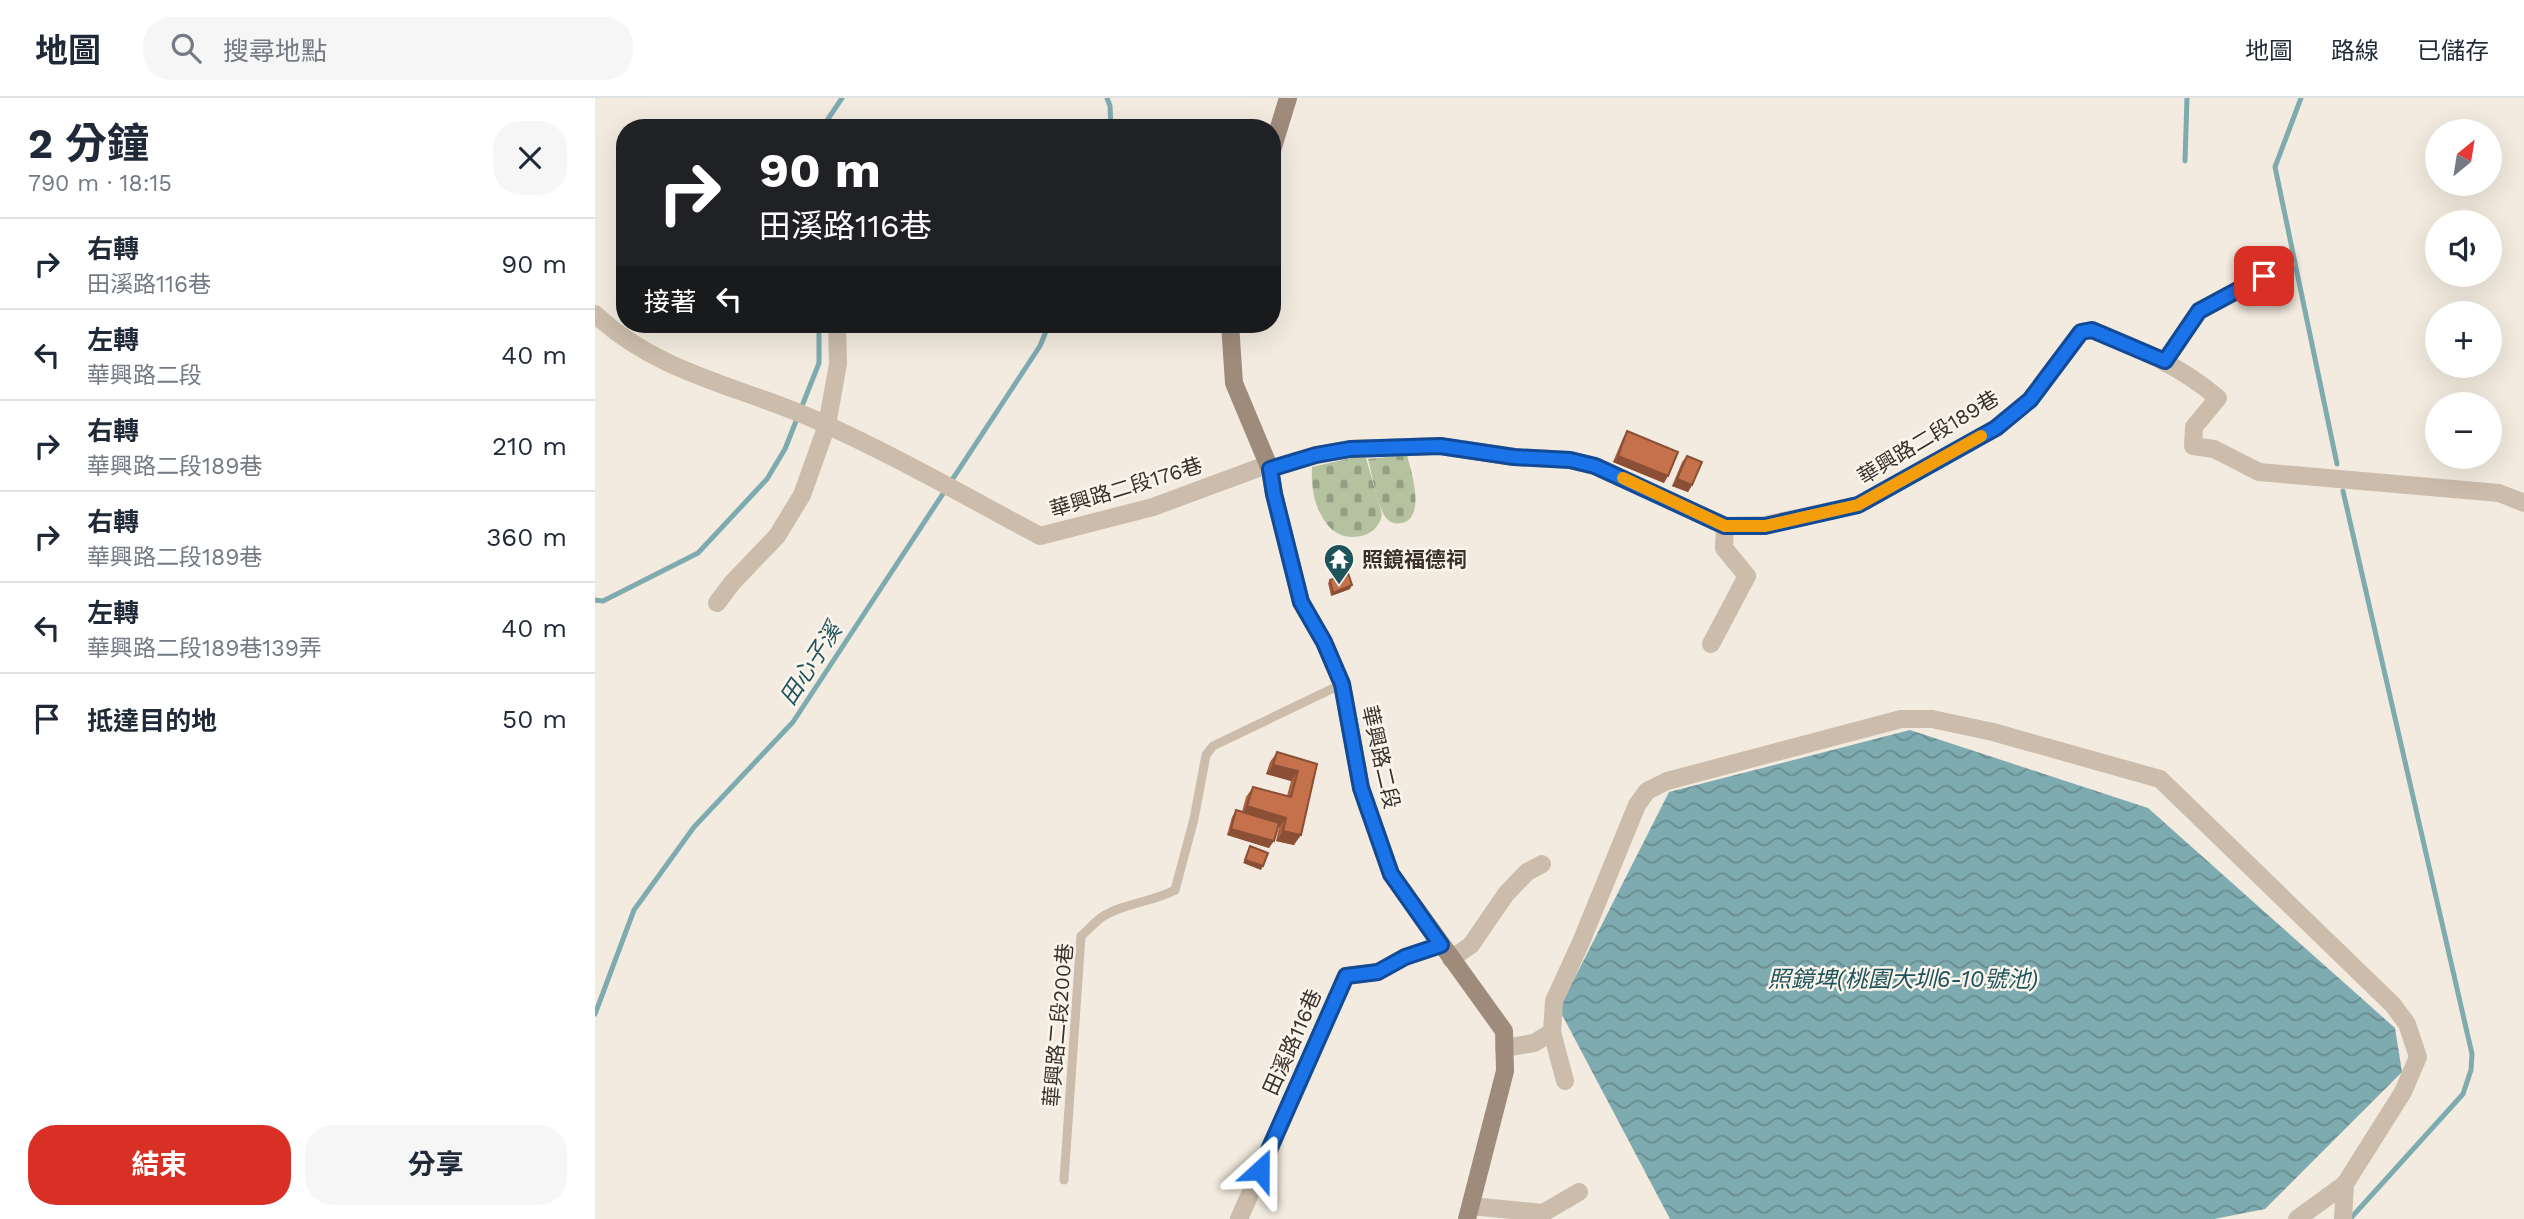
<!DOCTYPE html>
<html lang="zh-TW">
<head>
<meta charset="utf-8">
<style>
  :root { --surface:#fff; --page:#f6f6f7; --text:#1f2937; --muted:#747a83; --line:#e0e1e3; --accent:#d93025 }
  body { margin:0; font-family:"Work Sans","Noto Sans TC",sans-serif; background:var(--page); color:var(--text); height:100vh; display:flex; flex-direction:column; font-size:26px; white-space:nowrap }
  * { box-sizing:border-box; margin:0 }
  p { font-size:23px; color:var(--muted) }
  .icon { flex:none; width:38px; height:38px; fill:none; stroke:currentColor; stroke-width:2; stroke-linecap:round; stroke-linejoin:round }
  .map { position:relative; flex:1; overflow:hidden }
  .details { display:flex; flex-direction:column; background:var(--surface); width:595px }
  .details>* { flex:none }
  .guide { position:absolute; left:21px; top:21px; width:665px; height:214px; border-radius:28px; box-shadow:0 7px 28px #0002; background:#202124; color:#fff; overflow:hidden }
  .needle { width:46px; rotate:30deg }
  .controls { position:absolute; left:1830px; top:21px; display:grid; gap:14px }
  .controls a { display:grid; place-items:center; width:77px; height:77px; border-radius:50%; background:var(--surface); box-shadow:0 7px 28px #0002; font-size:35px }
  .pin { position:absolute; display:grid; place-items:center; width:60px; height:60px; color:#fff; margin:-30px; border-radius:14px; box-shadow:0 4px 10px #0006 }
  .me { position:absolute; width:77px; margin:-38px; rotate:24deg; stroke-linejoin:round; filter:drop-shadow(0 0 5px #0008) }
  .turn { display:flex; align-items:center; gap:24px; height:147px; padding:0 28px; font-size:32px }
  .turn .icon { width:91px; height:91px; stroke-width:2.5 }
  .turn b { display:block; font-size:49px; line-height:60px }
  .then { display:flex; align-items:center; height:66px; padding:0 28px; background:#0003; gap:14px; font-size:26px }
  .round { display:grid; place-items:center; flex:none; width:74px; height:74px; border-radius:28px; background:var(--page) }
  .overview { display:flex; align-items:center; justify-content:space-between; height:119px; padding:0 28px }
  h1 { font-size:42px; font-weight:700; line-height:52px }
  .button { display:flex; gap:14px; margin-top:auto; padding:14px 28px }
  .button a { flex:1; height:80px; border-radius:28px; background:var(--accent); color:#fff; font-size:28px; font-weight:700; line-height:80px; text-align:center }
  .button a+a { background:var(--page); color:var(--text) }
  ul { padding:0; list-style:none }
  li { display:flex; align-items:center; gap:21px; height:91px; padding:0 28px; border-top:2px solid var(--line) }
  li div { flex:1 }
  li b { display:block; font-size:26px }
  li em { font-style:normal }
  header { display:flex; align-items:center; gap:42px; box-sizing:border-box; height:98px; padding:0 35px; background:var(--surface); border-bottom:2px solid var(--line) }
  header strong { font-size:33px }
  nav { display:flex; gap:38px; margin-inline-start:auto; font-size:24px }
  .search { width:490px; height:63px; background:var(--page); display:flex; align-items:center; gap:18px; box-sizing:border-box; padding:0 24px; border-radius:28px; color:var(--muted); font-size:26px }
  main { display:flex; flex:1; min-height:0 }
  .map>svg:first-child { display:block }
</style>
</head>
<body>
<header>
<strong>地圖</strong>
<div class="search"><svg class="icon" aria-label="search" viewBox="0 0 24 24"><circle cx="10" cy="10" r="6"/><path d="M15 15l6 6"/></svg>搜尋地點</div>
<nav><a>地圖</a><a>路線</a><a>已儲存</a></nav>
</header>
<main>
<section class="details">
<div class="overview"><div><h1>2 分鐘</h1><p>790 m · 18:15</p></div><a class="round"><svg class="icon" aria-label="close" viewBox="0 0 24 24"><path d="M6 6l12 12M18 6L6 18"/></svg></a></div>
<ul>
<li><svg class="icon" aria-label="right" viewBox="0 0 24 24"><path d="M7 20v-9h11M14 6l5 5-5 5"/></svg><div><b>右轉</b><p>田溪路116巷</p></div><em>90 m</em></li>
<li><svg class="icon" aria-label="left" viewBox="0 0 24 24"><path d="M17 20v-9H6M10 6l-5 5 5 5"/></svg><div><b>左轉</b><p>華興路二段</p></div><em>40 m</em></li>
<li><svg class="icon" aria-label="right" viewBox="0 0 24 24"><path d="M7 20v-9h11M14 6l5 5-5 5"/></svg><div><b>右轉</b><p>華興路二段189巷</p></div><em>210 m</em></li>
<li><svg class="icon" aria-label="right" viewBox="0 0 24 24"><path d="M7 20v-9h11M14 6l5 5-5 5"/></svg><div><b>右轉</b><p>華興路二段189巷</p></div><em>360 m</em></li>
<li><svg class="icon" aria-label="left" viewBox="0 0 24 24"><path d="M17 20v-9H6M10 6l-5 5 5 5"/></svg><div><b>左轉</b><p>華興路二段189巷139弄</p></div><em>40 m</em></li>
<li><svg class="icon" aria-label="arrive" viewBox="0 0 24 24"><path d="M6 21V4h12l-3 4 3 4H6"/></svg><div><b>抵達目的地</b></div><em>50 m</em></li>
</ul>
<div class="button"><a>結束</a><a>分享</a></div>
</section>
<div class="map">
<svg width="1929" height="1121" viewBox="0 0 1929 1121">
  <defs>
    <pattern id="cemetery-stones" width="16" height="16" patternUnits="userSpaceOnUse" patternTransform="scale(1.75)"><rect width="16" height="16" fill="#b4c29f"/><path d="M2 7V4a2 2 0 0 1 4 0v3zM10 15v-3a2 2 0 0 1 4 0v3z" fill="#939e82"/></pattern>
    <pattern id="water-waves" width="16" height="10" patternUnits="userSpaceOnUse" patternTransform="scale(1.75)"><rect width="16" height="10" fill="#7eabb0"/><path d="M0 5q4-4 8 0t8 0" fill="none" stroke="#688c8f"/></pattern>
  </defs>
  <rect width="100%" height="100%" fill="#f3ebdf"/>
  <!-- cemetery -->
  <g fill="url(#cemetery-stones)">
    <path d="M812,357C816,373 830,415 810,424C805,426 798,426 794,423C783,415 777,375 773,361Z"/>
    <path d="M760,359L771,360L787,416C783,443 746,446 732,426C719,409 716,389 717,369Z"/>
  </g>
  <!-- water -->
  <path fill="url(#water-waves)" d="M1315,632L1553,710L1800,930L1807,974L1670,1111L1619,1121H1075L964,911L1074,694Z"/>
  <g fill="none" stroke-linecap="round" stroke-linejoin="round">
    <!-- stream -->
    <g stroke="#7eabb0" stroke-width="5">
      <path d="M512,0L515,8L516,30"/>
      <path d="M1706,0L1680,69L1742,366"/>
      <path d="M227,30L247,0"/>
      <path d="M1590,63L1592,0"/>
      <path d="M1748,393L1877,956L1876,972L1868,996L1755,1121"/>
      <path d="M0,502L8,503L103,455L172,381L190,351L224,265V226"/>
      <path d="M0,916L39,812L99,729L198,624L445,248L454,226"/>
    </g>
    <!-- lane -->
    <path stroke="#cbbcab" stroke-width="9" d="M469,1082L486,838C493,832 500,824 507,819C529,805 558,804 580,792L599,721L611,657L618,648L747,586"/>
    <!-- street -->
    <g stroke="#cbbcab" stroke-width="18">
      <path d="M0,216C65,277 146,288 223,323C299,357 372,399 445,438L558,409L666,369L675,371L721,357L755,351L845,348L919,359L975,362L1000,368L1130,428L1170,427L1263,407L1401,330L1435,302L1486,234L1497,232C1544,251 1584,267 1623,300L1599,329L1598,348L1619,351L1664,374L1904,395L1929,405"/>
      <path d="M1570,263L1604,213L1691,166"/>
      <path d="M122,505L137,485L182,438L207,397L232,327L243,266L242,226"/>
      <path d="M1116,546L1152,478L1129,450L1130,428"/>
      <path d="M856,861L876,847L911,796L932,774L947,766"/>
      <path d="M909,950L939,945L957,934"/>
      <path d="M970,983L957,934L959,903L986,844L1042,707L1052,693L1072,683L1306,621H1337L1398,634L1565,681L1798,907L1812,926L1823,959L1808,994L1750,1086L1748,1121"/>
      <path d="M876,1108L948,1115L984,1094"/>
      <path d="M644,1121L751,878L783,874L810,859L846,847"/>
      <path d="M1702,1121L1750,1086"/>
    </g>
    <!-- secondary -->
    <g stroke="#9f8b7c" stroke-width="18">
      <path d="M677,52L693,0"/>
      <path d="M635,226L639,285L675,371L679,396L706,504L729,544L747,586L766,690L796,776L909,933L910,973L872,1121"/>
    </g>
  </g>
  <!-- wall -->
  <g fill="#a96140">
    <path d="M1032,333L1069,385L1018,364L1028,340Z"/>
    <path d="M1092,358L1097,387L1093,394L1077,388L1087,364Z"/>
    <path d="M735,482L755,491L736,498L733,485Z"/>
    <path d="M682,654L722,666L699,747L681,743L684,729H683L674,750L632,737L637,719L641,712L647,714L651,699L658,689L692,698L696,683L671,676L675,664Z"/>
  </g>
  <!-- shaded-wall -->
  <g fill="#8a4f34">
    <path d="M1023,358L1073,378L1069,385L1018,364Z"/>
    <path d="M1082,381L1097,387L1093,394L1077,388Z"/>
    <path d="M757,487L755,491L736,498L738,495Z"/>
    <path d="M678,667L703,673L696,683L671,676Z"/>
    <path d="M652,708L691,720L684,729L646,718Z"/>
    <path d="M636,731L679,743L674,750L632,737Z"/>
    <path d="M688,733L706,737L699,747L681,743Z"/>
    <path d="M650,762L668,768L666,772L648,765Z"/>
  </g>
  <!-- building -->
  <g fill="#c5714b" stroke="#8a4f34" stroke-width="2">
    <path d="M1032,333L1083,354L1073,378L1023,358Z"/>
    <path d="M1092,358L1107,364L1097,387L1082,381Z"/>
    <path d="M753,475L757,487L738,495L735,482Z"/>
    <path d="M682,654L722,666L706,737L688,733L691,720L652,708L658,689L696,699L703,673L678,667Z"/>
    <path d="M641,712L684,725L679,743L636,731Z"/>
    <path d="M655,748L673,755L668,768L650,762Z"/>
  </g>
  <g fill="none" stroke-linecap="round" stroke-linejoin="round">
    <!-- route casing -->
    <g stroke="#114b97" stroke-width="18">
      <path id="route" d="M665,1072L751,878L783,874L810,859L846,847L796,776L766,690L747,586L729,544L706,504L679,396L675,371L721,357L755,351L845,348L919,359L975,362L1000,368L1130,428H1170L1263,407L1401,330L1435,302L1486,234L1497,232L1570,263L1604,213L1669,178"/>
    </g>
    <!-- route -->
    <use href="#route" stroke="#1a73e8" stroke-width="12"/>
    <!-- slow -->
    <path stroke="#f59e0b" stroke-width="12" d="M1028,380L1130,428H1170L1263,407L1386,338"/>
  </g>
  <!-- icons -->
  <defs>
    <g id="temple-pin" transform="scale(1.575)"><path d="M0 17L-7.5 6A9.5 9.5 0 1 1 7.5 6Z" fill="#1f535b" stroke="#faf5ec"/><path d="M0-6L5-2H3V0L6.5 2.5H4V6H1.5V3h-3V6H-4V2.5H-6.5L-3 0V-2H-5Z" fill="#fff"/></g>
  </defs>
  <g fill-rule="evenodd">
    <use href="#temple-pin" x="744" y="461"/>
  </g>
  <g text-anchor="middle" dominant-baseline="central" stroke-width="5" stroke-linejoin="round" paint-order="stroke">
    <!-- street labels -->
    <g font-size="21" fill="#39302a" stroke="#faf5ec">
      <text transform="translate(1333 339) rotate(-31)">華興路二段189巷</text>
      <text transform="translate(531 389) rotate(-17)">華興路二段176巷</text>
      <text transform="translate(786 659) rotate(77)">華興路二段</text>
      <text transform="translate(463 927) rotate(-85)">華興路二段200巷</text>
      <text transform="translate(697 944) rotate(-66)">田溪路116巷</text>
    </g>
    <!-- poi labels -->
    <g font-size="21" font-weight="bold" fill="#39302a" stroke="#faf5ec" text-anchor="start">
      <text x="767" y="461">照鏡福德祠</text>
    </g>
    <!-- water labels -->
    <g font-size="23" font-style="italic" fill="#1f535b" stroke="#faf5ec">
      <text transform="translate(216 566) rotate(-57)">田心子溪</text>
      <text x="1308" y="881">照鏡埤(桃園大圳6-10號池)</text>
    </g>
  </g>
</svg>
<div class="controls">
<a><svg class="needle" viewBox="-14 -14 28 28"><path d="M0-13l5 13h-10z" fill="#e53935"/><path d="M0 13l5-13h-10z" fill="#747a83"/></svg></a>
<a><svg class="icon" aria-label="sound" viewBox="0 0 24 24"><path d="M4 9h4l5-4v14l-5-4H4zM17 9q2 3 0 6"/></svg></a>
<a>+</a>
<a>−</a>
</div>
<div class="pin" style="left:1669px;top:178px;background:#d93025"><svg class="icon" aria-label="arrive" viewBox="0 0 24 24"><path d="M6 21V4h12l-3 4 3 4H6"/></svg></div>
<svg class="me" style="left:665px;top:1072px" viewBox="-20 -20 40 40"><path d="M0-17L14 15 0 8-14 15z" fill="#1a73e8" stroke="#fff" stroke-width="4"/></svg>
<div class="guide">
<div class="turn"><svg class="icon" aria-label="right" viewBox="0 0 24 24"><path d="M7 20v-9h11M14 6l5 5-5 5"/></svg><div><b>90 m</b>田溪路116巷</div></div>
<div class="then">接著<svg class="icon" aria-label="left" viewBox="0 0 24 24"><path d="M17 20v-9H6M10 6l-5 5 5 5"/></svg></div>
</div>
</div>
</main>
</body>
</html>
